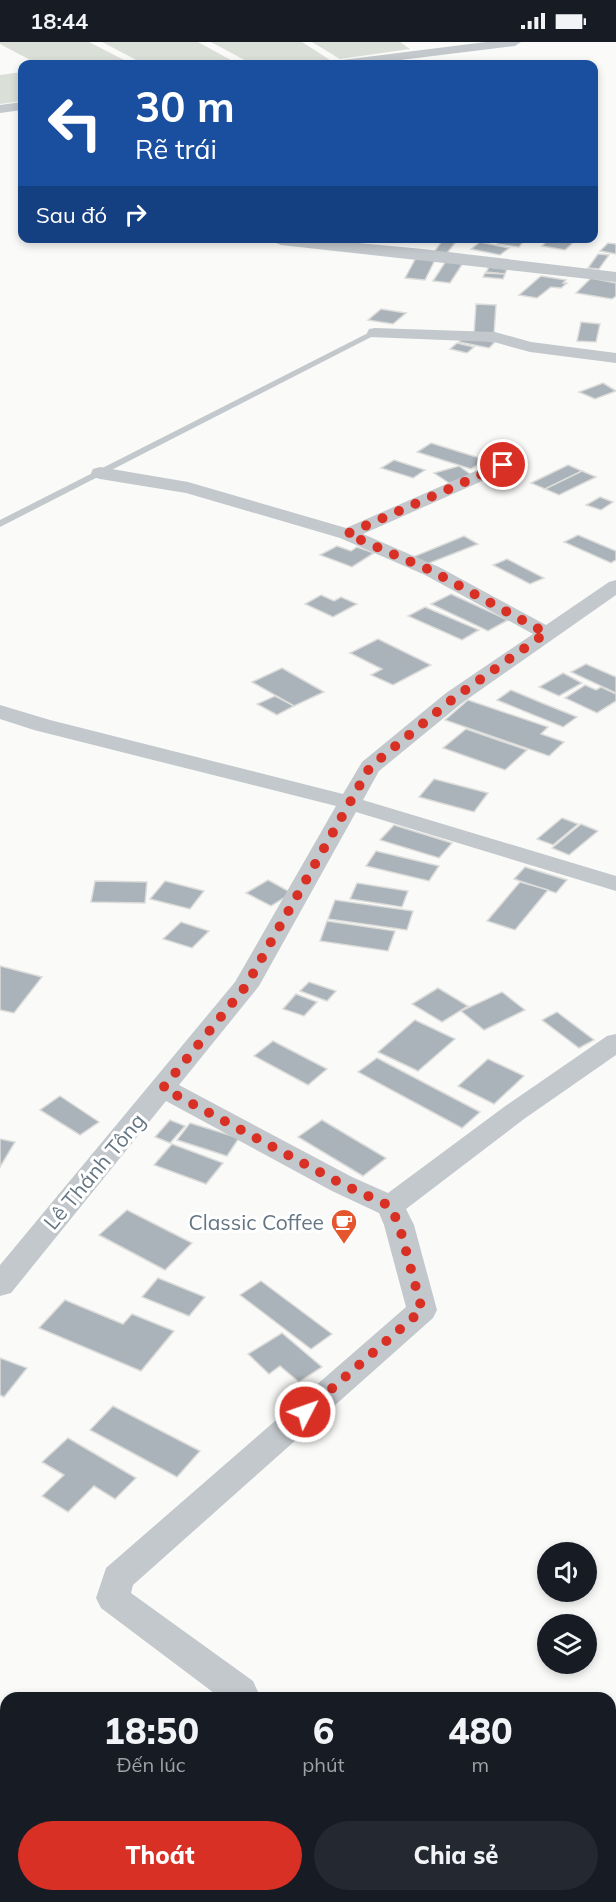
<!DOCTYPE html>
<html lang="vi">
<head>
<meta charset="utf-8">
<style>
  :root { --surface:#171b24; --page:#242831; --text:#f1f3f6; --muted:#9ea1a6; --accent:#d93025 }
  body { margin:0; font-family:Mulish,sans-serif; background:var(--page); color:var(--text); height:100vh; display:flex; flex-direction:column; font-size:22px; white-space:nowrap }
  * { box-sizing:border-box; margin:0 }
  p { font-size:20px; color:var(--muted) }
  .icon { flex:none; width:33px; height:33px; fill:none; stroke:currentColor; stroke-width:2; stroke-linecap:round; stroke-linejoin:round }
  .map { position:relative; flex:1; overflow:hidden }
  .side { position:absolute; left:0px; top:1650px; width:616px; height:210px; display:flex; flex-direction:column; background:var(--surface); border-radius:18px 18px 0 0; box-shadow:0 3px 9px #0003 }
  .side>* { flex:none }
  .top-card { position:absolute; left:18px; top:18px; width:580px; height:183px; border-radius:12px; box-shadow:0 3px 9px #0003; background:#1a4fa0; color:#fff; overflow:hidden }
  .controls { position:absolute; left:537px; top:1500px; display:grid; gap:12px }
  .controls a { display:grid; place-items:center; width:60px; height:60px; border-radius:50%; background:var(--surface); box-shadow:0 3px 9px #0003; font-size:30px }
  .pin { position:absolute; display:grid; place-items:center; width:51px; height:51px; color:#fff; margin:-26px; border:3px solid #fff; border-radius:50%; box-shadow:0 2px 6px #0007 }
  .me { position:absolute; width:66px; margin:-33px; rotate:49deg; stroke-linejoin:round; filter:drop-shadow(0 0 4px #0008) }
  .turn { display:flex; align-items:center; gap:21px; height:126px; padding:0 18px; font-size:27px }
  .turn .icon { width:78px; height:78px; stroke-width:2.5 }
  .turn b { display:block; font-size:42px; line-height:51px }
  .then { display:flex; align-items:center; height:57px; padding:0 18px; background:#0003; gap:12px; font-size:22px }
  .eta { display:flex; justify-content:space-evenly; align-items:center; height:102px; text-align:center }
  .eta b { font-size:36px; font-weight:800; line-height:42px }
  .button { display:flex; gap:12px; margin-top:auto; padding:12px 18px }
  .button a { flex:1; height:69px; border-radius:36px; background:var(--accent); color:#fff; font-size:24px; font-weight:800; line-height:69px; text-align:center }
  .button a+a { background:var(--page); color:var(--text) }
  .status { display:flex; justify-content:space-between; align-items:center; height:42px; padding:0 30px; background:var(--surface); direction:ltr }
  .status svg { height:16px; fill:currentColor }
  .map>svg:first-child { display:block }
</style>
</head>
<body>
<div class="status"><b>18:44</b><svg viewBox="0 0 49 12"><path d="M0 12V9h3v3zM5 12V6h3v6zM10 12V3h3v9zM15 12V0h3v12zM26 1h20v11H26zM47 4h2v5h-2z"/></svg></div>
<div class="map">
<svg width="616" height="1860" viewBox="0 0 616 1860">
  <rect width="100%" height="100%" fill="#fafaf8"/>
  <!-- green -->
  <g fill="#dadfd7">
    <path d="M0,0H89L132,22H38L0,2Z"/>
    <path d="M102,0H198L238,22H144Z"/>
    <path d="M211,0H302L330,18L302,22H252Z"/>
    <path d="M312,0H400L410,7L340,17Z"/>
    <path d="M22,30V59L0,62V33Z"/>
    <path d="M0,1698L6,1699V1831L0,1825Z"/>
  </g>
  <!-- building -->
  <g fill="#aab3b9" stroke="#dcdcda" stroke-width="1.5">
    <path d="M444,196H459L447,211L434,210Z"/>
    <path d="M550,196H578L565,208L542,204Z"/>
    <path d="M501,197L523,200L519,205L497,202Z"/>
    <path d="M480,200L509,206L500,213L471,207Z"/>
    <path d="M608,201L616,202V212L600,209Z"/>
    <path d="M418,212L437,214L425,238L405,236Z"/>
    <path d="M598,212L609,213L599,227L588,226Z"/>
    <path d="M446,219L463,221L450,241L433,239Z"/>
    <path d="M489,225L507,227L505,232L486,230Z"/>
    <path d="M485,231L505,232L503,237L483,235Z"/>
    <path d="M541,234L566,238L563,241H567L561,246L551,245L537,256L519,253Z"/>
    <path d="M591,236L616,241V254L612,257L576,251Z"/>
    <path d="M476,262L496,263L494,292H474Z"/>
    <path d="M381,267L406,271L393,282L368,278Z"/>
    <path d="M581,280L600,282L596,300L577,299Z"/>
    <path d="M465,294L495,300L489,306L459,300Z"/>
    <path d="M457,301L474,305L467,311L450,307Z"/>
    <path d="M603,341L616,349L595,357L579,350Z"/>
    <path d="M431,401L486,418L471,427L417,410Z"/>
    <path d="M394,418L425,428L413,436L381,426Z"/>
    <path d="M568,423L582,429L545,447L531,441Z"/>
    <path d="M459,424L473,434L449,441L434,431Z"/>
    <path d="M582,429L596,435L559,453L545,447Z"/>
    <path d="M600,455L613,460L601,468L586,463Z"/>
    <path d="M578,493L616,509V518L611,521L564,500Z"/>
    <path d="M464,494L478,502L422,524L408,517Z"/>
    <path d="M337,504L351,509L357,505L374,511L352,525L320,513Z"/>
    <path d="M507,517L544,536L530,542L493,523Z"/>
    <path d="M451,552L508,578L488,589L431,562Z"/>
    <path d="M321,553L334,559L341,555L357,562L333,575L305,562Z"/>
    <path d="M425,565L479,588L462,598L408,574Z"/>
    <path d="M378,597L431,623L393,643L371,633L382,627L350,611Z"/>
    <path d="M586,622L616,635V651L571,630Z"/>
    <path d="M282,626L324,650L294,664L252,640Z"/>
    <path d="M563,631L582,641L559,654L539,645Z"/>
    <path d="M585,643L596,648L601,645L616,652V659L597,671L565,656Z"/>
    <path d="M511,648L542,661L577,675L563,685L497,658Z"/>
    <path d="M275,654L294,664L277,673L257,662Z"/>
    <path d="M468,658L548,685L541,692L564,700L549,714L445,678Z"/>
    <path d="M466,687L527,708L505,728L443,706Z"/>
    <path d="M434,737L488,751L474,770L419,755Z"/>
    <path d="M562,776L578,782L553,803L537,797Z"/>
    <path d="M581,782L598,789L569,813L552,806Z"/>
    <path d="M394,783L452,801L439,816L380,798Z"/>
    <path d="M376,809L439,824L429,839L366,824Z"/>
    <path d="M525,825L567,838L556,851L514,837Z"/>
    <path d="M268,838L292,851L271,864L246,851Z"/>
    <path d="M95,839L147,840L145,861L91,860Z"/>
    <path d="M165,839L204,849L190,867L150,857Z"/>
    <path d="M520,840L548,848L515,888L487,879Z"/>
    <path d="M357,841L408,849L402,865L350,857Z"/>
    <path d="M335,858L413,869L407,888L328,877Z"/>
    <path d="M327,879L395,889L388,909L320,899Z"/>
    <path d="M181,880L209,889L192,906L163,897Z"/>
    <path d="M0,924L42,935L14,971L0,968Z"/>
    <path d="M309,940L336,949L327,959L300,949Z"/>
    <path d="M438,946L468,964L442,980L412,962Z"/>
    <path d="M502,950L525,968L484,988L461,969Z"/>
    <path d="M296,952L317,960L304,974L283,967Z"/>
    <path d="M557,970L594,998L579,1006L542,978Z"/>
    <path d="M415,978L455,997L418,1029L378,1010Z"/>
    <path d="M273,999L327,1027L308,1043L254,1014Z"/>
    <path d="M377,1016L480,1070L462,1086L358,1030Z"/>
    <path d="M488,1017L524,1034L494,1062L458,1044Z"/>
    <path d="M60,1054L99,1080L80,1093L40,1068Z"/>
    <path d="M170,1078L185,1084L170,1101L155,1095Z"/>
    <path d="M322,1078L386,1116L363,1134L298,1095Z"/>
    <path d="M190,1081L239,1096L227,1114L177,1098Z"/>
    <path d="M0,1097L15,1100L0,1125Z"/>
    <path d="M172,1102L223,1121L206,1142L154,1123Z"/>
    <path d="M127,1168L192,1201L165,1228L99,1193Z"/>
    <path d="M158,1236L205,1255L189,1274L142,1255Z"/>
    <path d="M261,1239L332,1292L311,1307L240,1253Z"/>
    <path d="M65,1258L123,1282L132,1272L174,1289L141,1329L39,1286Z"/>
    <path d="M282,1291L322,1325L299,1340L280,1324L269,1332L248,1312Z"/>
    <path d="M0,1316L27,1326L4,1355L0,1353Z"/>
    <path d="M113,1364L200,1409L177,1435L90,1388Z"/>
    <path d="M68,1396L136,1436L115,1457L94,1444L68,1470L42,1454L64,1433L42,1420Z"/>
    <path d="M6,1854H45L42,1860H1Z"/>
  </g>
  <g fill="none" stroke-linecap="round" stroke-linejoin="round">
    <!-- lane -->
    <path fill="#c3c8cc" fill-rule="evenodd" d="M372,289L379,291L0,485V478Z"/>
    <!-- street -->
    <g fill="#c3c8cc" fill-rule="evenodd">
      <path d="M486,0H521L515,4L368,22H336L342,18Z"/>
      <path d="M22,60V68L0,71V63Z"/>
      <path d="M274,196H305L423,207L616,230V240L281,203L276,201Z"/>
      <path d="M375,286L495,290L531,300L616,311V321L530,310L494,300L369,295L367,291L369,287Z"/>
      <path d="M503,417L509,419L512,423L509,427L363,492L439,525L546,583L609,540L616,538V553L462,661L379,729L363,758L616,834V849L356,770L259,944L179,1043L352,1135L388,1151L504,1065L607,994L616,992V1013L524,1077L406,1167L414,1183L437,1268L433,1276L133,1543L131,1551L253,1639L258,1650L255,1656H217L218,1654L101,1566L96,1556L106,1526L406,1265L384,1183L379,1171L332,1149L166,1059L11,1251L0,1254V1223L235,940L336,764L34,688L0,677V663L50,678L343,752L362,720L446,651L533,592L425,533L340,496L186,451L100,437L93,435L91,431L93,427L100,425L188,440L346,486Z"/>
      <path d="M0,1796L6,1798V1835L0,1833Z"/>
      <path d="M32,1854H108L106,1860H34Z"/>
      <path d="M502,1854H546L548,1860H504Z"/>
    </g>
  </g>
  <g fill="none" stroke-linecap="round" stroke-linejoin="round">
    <!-- route -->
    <path stroke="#d93025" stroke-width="10" stroke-dasharray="0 18" d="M305,1370L422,1268L399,1183L390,1164L342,1142L163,1046L246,944L370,725L454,656L546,591L432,529L347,492L503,423"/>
  </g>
  <!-- icons -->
  <defs>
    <g id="cafe-pin" transform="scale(1.35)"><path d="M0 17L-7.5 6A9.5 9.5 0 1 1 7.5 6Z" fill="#e4572e" stroke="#fff"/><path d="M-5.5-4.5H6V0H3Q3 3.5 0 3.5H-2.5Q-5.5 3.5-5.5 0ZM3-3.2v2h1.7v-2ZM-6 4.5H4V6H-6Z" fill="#fff"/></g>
  </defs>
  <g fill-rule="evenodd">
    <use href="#cafe-pin" x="344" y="1180"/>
  </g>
  <g text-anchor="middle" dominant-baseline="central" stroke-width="6" stroke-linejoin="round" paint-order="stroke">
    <!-- street labels -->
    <g font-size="21" fill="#657683" stroke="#fff">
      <text transform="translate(94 1129) rotate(-50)">Lê Thánh Tông</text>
    </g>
    <!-- poi labels -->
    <g font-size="21" fill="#657683" stroke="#fff" text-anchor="end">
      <text x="324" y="1180">Classic Coffee</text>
    </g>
  </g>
</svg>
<div class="controls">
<a><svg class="icon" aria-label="sound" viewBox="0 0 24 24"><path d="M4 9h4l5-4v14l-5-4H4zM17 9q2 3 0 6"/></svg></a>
<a><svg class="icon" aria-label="layers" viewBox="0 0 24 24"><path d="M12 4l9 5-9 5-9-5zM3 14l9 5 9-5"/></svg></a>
</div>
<div class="pin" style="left:503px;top:423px;background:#d93025"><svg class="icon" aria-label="arrive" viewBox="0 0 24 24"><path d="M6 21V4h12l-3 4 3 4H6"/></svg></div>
<svg class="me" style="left:305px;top:1370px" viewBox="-20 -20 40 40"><circle r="17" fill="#d93025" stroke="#fff" stroke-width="3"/><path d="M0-11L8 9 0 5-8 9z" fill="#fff"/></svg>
<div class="top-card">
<div class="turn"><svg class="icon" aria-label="left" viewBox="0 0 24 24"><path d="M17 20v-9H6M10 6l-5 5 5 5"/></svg><div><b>30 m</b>Rẽ trái</div></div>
<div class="then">Sau đó<svg class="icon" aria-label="right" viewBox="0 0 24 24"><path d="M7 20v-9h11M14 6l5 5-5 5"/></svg></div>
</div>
<section class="side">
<div class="eta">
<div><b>18:50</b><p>Đến lúc</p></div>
<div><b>6</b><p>phút</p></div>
<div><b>480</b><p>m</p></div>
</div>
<div class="button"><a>Thoát</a><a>Chia sẻ</a></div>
</section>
</div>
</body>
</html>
